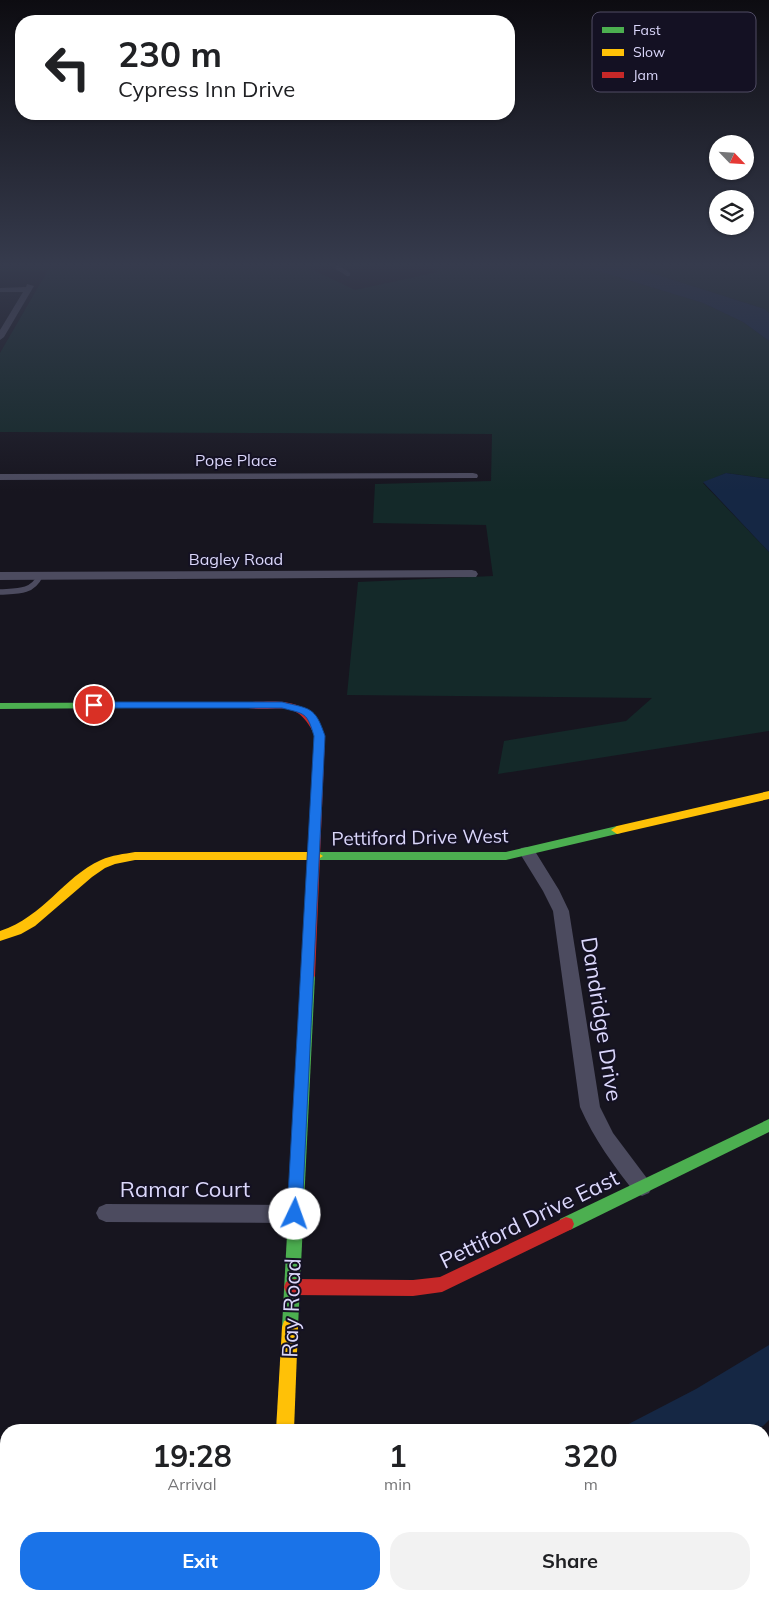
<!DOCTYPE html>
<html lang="en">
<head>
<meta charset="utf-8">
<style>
  :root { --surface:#fff; --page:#f2f2f2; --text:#202124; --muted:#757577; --accent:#1a73e8 }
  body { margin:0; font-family:Mulish,sans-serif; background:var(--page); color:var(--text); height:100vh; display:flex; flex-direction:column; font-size:19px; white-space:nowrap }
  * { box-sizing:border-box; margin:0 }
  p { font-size:16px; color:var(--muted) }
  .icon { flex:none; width:28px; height:28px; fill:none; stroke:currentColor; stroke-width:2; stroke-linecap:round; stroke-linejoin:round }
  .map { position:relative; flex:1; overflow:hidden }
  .side { position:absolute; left:0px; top:1424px; width:770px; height:176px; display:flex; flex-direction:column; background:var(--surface); border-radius:20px 20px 0 0; box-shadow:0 1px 4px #0004 }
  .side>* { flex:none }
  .banner { position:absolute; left:15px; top:15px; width:500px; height:105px; border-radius:20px; box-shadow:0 1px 4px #0004; background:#fff; color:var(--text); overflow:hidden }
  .needle { width:32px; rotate:115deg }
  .controls { position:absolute; left:709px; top:135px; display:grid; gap:10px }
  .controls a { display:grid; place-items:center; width:45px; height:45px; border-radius:50%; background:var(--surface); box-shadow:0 1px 4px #0004; font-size:25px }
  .pin { position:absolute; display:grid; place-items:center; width:42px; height:42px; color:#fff; margin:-21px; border:2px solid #fff; border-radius:50%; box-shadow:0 1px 5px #0007 }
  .me { position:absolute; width:55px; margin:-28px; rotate:3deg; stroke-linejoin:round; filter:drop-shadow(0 0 4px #0008) }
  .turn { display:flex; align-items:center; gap:18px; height:105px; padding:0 20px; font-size:22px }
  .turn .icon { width:65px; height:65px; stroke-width:2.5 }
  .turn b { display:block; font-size:35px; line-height:42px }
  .eta { display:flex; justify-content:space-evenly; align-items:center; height:85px; text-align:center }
  .eta b { font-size:30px; font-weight:700; line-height:35px }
  .cta { display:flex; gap:10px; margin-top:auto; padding:10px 20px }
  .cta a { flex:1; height:58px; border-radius:20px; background:var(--accent); color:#fff; font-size:20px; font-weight:700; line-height:58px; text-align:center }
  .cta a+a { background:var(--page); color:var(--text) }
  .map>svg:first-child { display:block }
</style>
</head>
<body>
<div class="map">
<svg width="769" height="1599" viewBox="0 0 769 1599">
  <rect width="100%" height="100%" fill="#17151f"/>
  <!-- green -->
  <g fill="#142929">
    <path d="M0,267H307L355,290L438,272L430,267H585L703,303L743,322L769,341V479L726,473L703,483L769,552V731L498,774L504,741L626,721L652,698L347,695L358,582L493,576L486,525L373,523L375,484L491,481L492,434L0,432V353L48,270H0Z"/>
    <path d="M633,267H769V313L765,309Z"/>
  </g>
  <!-- water -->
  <g fill="#152744">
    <path d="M585,267H633L765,309L769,313V341L743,322L703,303Z"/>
    <path d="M726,473L769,479V552L703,482Z"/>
    <path d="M769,1345V1420L763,1426L752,1430H617L696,1389Z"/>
  </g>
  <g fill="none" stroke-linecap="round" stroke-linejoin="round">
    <!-- lane-far2 -->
    <path stroke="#4c4b5f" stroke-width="4.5" d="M337,267L348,274"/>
    <!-- lane-far1 -->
    <path stroke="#4c4b5f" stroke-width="5.5" d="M0,592C16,591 32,593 40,576"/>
    <!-- lane -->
    <g stroke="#4c4b5f" stroke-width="11">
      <path d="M764,1514L769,1513"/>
      <path d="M757,1594L758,1599"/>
      <path d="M383,1599L388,1594"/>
    </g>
    <!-- street -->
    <g fill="#4c4b5f" fill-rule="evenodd">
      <path d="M27,284L34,286L4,337L0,340V330L23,292H0V288L26,287Z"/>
      <path d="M473,473L477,474L478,476L477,478L0,480V474Z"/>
      <path d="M472,570L476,571L478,574L476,577L0,580V572Z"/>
      <path d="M527,847L533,848L559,890L569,911L600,1107L613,1133L649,1181L652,1187L649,1193L642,1196L635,1193C614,1166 594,1139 580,1107L553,911L543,891L519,852L521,848Z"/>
      <path d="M106,1204L295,1205L302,1208L305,1214L302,1220L295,1223L106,1222L99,1219L96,1213L99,1207Z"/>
      <rect x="264" y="1594" width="26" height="5"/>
    </g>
    <!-- fast -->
    <g fill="#4caf50" fill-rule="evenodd">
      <path d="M248,702L252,703L253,705L252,707L0,709V703Z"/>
      <path d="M617,826L621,827L623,830L621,833L506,860H317L311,856L317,852H506Z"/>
      <path d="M308,971L313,973L315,976L298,1327L296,1333L290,1335L284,1333L282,1327L301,976L303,973Z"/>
      <path d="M769,1119V1132L572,1229L566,1231L560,1229L558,1224L560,1219Z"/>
    </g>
    <!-- slow -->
    <g fill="#ffc107" fill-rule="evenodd">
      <path d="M769,791V799L617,834L611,830L617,826Z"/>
      <path d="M135,852H317L323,856L317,860H135L115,864L105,868L92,877L35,926L21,934L0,941V931C45,916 62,878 101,860C112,855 124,854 135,852Z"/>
      <path d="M290,1319L296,1321L298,1327L294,1430H276L282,1327L284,1321Z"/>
    </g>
    <!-- jam -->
    <g fill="#c62828" fill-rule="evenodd">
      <path d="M248,702C286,701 307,697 325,736L315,976L313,979L308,981L303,979L301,976L315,736C295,694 278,715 244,707L243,705L244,703Z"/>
      <path d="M566,1217L572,1219L574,1224L572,1229L442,1292L413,1296L292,1295L286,1292L284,1287L286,1282L292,1279L413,1280L440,1277Z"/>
    </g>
  </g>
  <!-- sky -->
  <linearGradient id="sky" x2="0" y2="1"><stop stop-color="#0d0c11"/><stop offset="0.54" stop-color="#363b4d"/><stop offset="1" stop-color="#363b4d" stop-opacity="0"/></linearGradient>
  <rect width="769" height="491" fill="url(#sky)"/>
  <!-- route -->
  <path fill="#1a73e8" stroke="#114b97" d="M94,702H282C310,709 315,706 325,736L302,1214L300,1219L295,1221L289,1219L287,1214L314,736C307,712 305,714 282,708H90L89,705L90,703Z"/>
  <g text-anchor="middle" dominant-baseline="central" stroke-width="4" stroke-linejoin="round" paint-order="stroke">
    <!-- far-street labels -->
    <g font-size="16" fill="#dbd7fb" stroke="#141123">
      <text x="236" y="460">Pope Place</text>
      <text x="236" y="559">Bagley Road</text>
    </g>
    <!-- street labels -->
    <g font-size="19" fill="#dbd7fb" stroke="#141123">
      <text transform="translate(420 837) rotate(-1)">Pettiford Drive West</text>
    </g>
    <!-- near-street labels -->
    <g font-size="22" fill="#dbd7fb" stroke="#141123">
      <text transform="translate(602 1019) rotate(81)">Dandridge Drive</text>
      <text x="185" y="1189">Ramar Court</text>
      <text transform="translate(529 1219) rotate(-26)">Pettiford Drive East</text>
      <text transform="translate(291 1308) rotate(-88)">Ray Road</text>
    </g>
  </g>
  <!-- legend -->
  <rect x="592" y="12" width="164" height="80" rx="8" fill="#141123" stroke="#504c64" stroke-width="1"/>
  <rect x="602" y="27" width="22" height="6" fill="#4caf50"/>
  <rect x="602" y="49" width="22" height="7" fill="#ffc107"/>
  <rect x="602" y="72" width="22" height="6" fill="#c62828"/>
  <g font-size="14" fill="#dbd7fb">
    <text x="633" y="35">Fast</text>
    <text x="633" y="57">Slow</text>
    <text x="633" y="80">Jam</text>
  </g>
</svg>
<div class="controls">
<a><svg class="needle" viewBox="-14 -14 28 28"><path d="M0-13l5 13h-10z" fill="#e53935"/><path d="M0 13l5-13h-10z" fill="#757577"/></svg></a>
<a><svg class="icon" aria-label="layers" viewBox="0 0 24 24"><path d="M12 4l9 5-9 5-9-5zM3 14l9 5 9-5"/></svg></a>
</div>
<div class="pin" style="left:94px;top:705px;background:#d93025"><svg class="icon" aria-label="arrive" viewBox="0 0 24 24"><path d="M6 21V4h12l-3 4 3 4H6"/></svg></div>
<svg class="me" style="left:295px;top:1214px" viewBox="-20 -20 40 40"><circle r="19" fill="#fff"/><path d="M0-13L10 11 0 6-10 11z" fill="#1a73e8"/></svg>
<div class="banner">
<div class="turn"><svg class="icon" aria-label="left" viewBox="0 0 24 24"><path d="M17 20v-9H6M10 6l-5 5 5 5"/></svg><div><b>230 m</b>Cypress Inn Drive</div></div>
</div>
<section class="side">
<div class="eta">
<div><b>19:28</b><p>Arrival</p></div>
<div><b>1</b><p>min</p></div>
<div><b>320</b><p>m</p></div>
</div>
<div class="cta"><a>Exit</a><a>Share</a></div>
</section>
</div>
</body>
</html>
